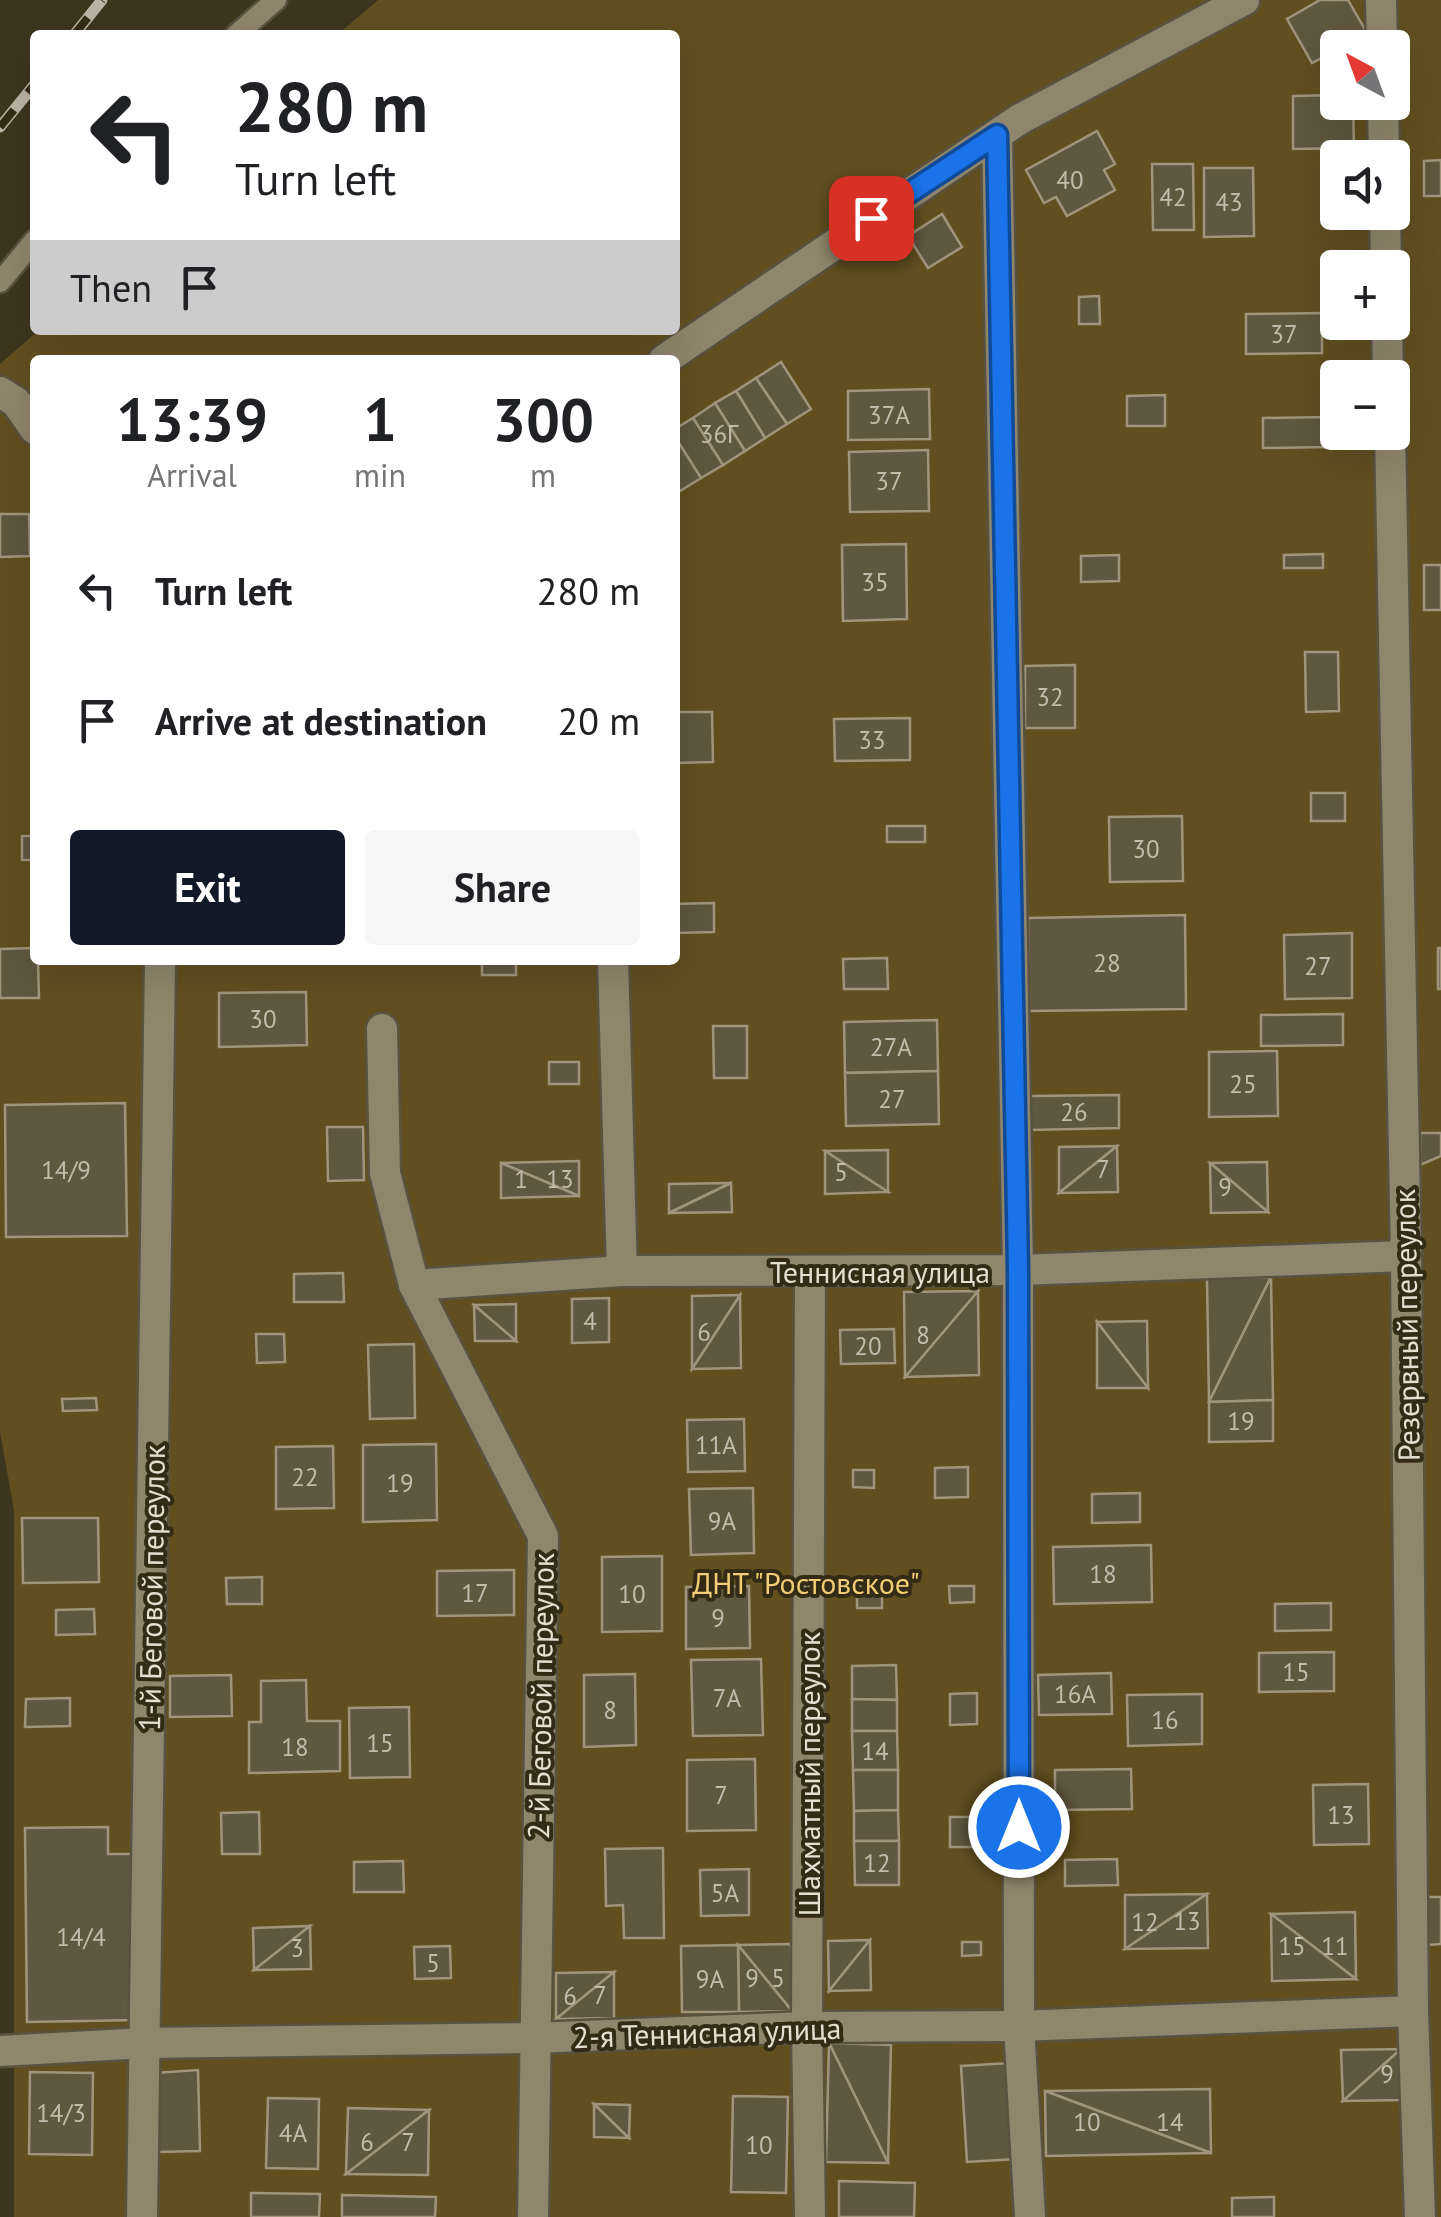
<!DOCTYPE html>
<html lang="en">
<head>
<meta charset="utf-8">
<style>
  :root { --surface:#fff; --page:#f6f6f6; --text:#202124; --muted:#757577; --accent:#111827 }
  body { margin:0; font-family:"PT Sans",sans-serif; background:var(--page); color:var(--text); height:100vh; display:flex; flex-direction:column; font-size:38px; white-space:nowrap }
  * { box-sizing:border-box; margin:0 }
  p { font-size:32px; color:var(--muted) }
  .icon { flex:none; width:55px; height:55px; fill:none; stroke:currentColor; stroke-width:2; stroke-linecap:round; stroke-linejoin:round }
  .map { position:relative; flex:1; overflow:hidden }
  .sheet { position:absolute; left:30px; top:355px; width:650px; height:610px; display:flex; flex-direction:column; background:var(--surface); border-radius:10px; box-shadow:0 10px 40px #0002 }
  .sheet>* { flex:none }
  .banner { position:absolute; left:30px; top:30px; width:650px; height:305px; border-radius:10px; box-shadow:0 10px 40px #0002; background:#fff; color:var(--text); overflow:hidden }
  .needle { width:65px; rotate:319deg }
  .fabs { position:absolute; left:1320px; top:30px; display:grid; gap:20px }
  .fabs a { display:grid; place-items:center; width:90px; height:90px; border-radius:10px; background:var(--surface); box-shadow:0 10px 40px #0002; font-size:50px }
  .pin { position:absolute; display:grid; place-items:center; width:85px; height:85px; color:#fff; margin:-42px; border-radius:20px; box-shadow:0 5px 15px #0006 }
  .me { position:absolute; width:110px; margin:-55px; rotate:0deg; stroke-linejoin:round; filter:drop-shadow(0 0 8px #0008) }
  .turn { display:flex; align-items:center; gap:35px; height:210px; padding:0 40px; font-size:45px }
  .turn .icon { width:130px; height:130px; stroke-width:2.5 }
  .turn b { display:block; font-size:70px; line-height:85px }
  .then { display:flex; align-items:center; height:95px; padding:0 40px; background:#0003; gap:20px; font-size:38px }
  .eta { display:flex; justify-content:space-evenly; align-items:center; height:170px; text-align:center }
  .eta b { font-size:60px; font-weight:700; line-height:70px }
  .cta { display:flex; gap:20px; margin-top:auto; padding:20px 40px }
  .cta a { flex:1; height:115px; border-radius:10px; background:var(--accent); color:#fff; font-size:40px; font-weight:700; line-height:115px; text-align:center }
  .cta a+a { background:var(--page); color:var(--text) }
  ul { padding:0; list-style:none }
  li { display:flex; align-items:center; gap:30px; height:130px; padding:0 40px }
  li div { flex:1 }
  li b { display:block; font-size:38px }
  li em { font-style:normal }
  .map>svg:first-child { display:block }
</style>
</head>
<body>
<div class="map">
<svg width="1441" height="2217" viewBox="0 0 1441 2217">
  <rect width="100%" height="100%" fill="#3e351f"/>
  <!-- green -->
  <path fill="#614f20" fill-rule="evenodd" d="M378,0H1441V2217H14V1510L0,1432V364L39,330H675V35H337ZM1338,48H1392V102H1338ZM1338,158H1392V212H1338ZM1338,268H1392V322H1338ZM35,360H675V960H35ZM1338,378H1392V432H1338Z"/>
  <!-- building -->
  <g fill="#605740" stroke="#a0957c" stroke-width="2.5">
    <path d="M1320,0H1348L1367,33L1312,63L1287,19Z"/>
    <path d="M1338,95V102H1353L1354,148L1293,149V96Z"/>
    <path d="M1097,131L1115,164L1104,170L1115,190L1067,216L1056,197L1044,203L1026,170Z"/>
    <path d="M1441,160V196H1424V161Z"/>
    <path d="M1152,164H1193L1194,230H1153Z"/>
    <path d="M1204,168H1253L1254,236L1204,237Z"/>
    <path d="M942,214L962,247L928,268L908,236Z"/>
    <path d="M1099,296L1100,324H1079V297Z"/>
    <path d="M1322,313V353L1246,354V314Z"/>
    <path d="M781,362L811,409L787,424L756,378Z"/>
    <path d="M756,378L787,424L765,438L736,391Z"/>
    <path d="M929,389L930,439L848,440V391Z"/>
    <path d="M736,391L765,438L745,451L715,403Z"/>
    <path d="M1165,395V426H1127V396Z"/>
    <path d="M715,403L745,451L723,465L693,418Z"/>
    <path d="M1327,417V447L1263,448V418Z"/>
    <path d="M693,418L723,465L701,478L675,437V429Z"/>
    <path d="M675,437L701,478L680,491L675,483Z"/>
    <path d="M928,450L929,511L850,512L849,452Z"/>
    <path d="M0,514H29L30,556L0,557Z"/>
    <path d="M906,544L907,619L843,621L842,545Z"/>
    <path d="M1323,554V568H1284V555Z"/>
    <path d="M1119,555V581L1081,582V556Z"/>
    <rect x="1424" y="565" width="17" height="45"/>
    <path d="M32,592H35V640H33Z"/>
    <path d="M1305,652H1338L1339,711L1306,712Z"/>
    <path d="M1075,665V728H1025V666Z"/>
    <path d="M675,712H712L713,762L675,763Z"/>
    <path d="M910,718V760L835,761L834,719Z"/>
    <rect x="1311" y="793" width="34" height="28"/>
    <path d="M1182,816L1183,881L1110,882L1109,817Z"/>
    <rect x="887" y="826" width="38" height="16"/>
    <rect x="22" y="836" width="13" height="24"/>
    <path d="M714,903V932L675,933V904Z"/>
    <path d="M1185,915L1186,1009L1029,1011L1028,918Z"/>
    <path d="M1352,933V998L1285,999L1284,935Z"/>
    <path d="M35,948V960H38L39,998H0V949Z"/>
    <rect x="1438" y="948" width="3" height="41"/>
    <path d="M887,958L888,989H844L843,959Z"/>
    <rect x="482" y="960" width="34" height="15"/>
    <path d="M306,992L307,1045L219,1047V993Z"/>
    <path d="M1343,1014V1045L1261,1046V1015Z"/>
    <path d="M937,1020L938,1071L845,1073L844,1022Z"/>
    <path d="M713,1026H747V1078H714Z"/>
    <path d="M1277,1051L1278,1116L1209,1117V1052Z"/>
    <rect x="549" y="1062" width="30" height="22"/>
    <path d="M938,1071L939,1124L846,1126L845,1073Z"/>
    <path d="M1119,1095V1128L1030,1130L1029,1096Z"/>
    <path d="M125,1103L127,1236L6,1237L5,1105Z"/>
    <path d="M327,1127H363L364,1180L328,1181Z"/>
    <path d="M1420,1133H1441V1156L1420,1165Z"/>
    <path d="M1117,1146L1059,1193V1147Z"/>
    <path d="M1117,1146L1118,1192L1059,1193Z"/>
    <path d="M888,1150V1192L825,1151Z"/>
    <path d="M825,1151L888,1192L825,1194Z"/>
    <path d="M579,1161V1196L501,1163Z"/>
    <path d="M1267,1162L1268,1212L1210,1163Z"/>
    <path d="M501,1163L579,1196L501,1198Z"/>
    <path d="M1210,1163L1268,1212L1211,1213Z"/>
    <path d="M731,1183L669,1213V1184Z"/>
    <path d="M731,1183L732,1212L669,1213Z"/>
    <path d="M343,1273L344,1302H294V1274Z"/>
    <path d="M1271,1277L1209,1402L1207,1278Z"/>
    <path d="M1271,1277L1273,1400L1209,1402Z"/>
    <path d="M978,1291L979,1375L905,1377Z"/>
    <path d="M978,1291L905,1377L904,1292Z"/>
    <path d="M740,1295L741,1368L692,1369Z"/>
    <path d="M740,1295L692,1369V1296Z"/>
    <path d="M609,1298V1342L572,1343V1299Z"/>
    <path d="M516,1304V1341L474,1305Z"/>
    <path d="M474,1305L516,1341H475Z"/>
    <path d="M1147,1321L1148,1388L1097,1322Z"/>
    <path d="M1097,1322L1148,1388H1097Z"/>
    <path d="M894,1329L895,1363L841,1364L840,1330Z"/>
    <path d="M256,1334H284L285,1362L257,1363Z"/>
    <path d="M414,1344L415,1418L370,1419L368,1345Z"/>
    <path d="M96,1398L97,1410L63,1411L62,1399Z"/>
    <path d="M1273,1400V1441L1209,1442V1402Z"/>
    <path d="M744,1419L745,1471L688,1472L687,1420Z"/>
    <path d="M436,1444L437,1520L363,1522V1445Z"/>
    <path d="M333,1446L334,1508L276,1509V1447Z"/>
    <path d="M968,1467V1497L935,1498V1468Z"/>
    <path d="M853,1470H874V1488L853,1487Z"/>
    <path d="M753,1488L754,1553L691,1555L689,1489Z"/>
    <path d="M1140,1493V1522L1092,1523V1494Z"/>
    <path d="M22,1518H98L99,1582L23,1583Z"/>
    <path d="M1151,1545L1152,1602L1054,1604L1053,1547Z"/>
    <path d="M662,1556V1631L602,1632V1557Z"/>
    <path d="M514,1570V1615L437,1616V1571Z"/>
    <path d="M262,1577V1604H227L226,1578Z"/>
    <rect x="857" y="1585" width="25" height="23"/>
    <path d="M749,1586L750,1648L686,1649V1587Z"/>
    <path d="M949,1586H974V1602L950,1603Z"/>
    <path d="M1331,1603V1630L1275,1631V1604Z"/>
    <path d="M94,1609L95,1634L56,1635V1610Z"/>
    <path d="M1334,1652V1691L1259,1692V1653Z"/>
    <path d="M761,1659L763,1735L693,1736L691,1660Z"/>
    <path d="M896,1665L897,1700L852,1699V1666Z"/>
    <path d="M1111,1673L1112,1714L1039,1715L1038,1675Z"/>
    <path d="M635,1674L636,1745L584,1747V1675Z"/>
    <path d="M231,1675L232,1716L170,1717V1676Z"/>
    <path d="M306,1680L307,1721H340V1771L249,1773V1722H261V1681Z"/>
    <path d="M977,1693V1724L950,1725V1694Z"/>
    <path d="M1202,1694V1744L1128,1746L1127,1695Z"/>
    <path d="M70,1698V1726L25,1727L26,1699Z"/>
    <path d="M852,1699L897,1700V1731H852Z"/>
    <path d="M409,1707L410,1777L350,1778L349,1708Z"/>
    <path d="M852,1731H897L898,1770H853Z"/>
    <path d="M755,1759L756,1830L687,1831V1760Z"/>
    <path d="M1131,1769L1132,1809L1055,1810V1770Z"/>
    <path d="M853,1770H898V1810L854,1811Z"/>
    <path d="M1368,1784L1369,1844L1314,1845L1313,1785Z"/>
    <path d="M898,1810L899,1841H854V1811Z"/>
    <path d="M259,1812L260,1854H222L221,1813Z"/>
    <path d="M950,1817H980L981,1847H950Z"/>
    <path d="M108,1827V1854H135L137,2020L27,2022L25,1828Z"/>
    <path d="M854,1841H899V1885H855Z"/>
    <path d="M663,1848L664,1938H624L623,1905L606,1906L605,1849Z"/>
    <path d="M1117,1859L1118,1885L1065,1886V1860Z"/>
    <path d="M403,1861L404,1892H354V1862Z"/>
    <path d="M749,1869V1915L701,1916L700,1870Z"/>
    <path d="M1207,1894L1125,1949V1895Z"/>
    <path d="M1207,1894L1208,1948L1125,1949Z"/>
    <path d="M1427,1897H1441V1944L1428,1945Z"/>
    <path d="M1355,1912L1356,1979L1271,1914Z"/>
    <path d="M1271,1914L1356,1979L1272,1981Z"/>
    <path d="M310,1926L254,1970L253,1928Z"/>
    <path d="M310,1926L311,1969L254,1970Z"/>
    <path d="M870,1940L829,1991L828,1941Z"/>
    <path d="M870,1940L871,1990L829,1991Z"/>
    <path d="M962,1942H981V1955L962,1956Z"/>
    <path d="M791,1944L792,2011L738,1945Z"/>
    <path d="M738,1945L792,2011L739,2012Z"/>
    <path d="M738,1945L739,2012H682L681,1946Z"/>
    <path d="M450,1946L451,1978L415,1979L414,1947Z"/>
    <path d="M614,1972L556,2019V1973Z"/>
    <path d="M614,1972V2018L556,2019Z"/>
    <path d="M829,2043L891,2045L888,2163Z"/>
    <path d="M829,2043L888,2163L826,2162Z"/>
    <path d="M1401,2049L1343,2101L1341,2050Z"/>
    <path d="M1401,2049L1402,2100L1343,2101Z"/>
    <path d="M1010,2063L1016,2159L967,2162L961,2066Z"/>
    <path d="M198,2070L200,2151L156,2152L155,2073Z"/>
    <path d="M30,2072L93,2073L92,2155L29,2154Z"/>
    <path d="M1210,2089L1211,2153L1045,2091Z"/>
    <path d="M1045,2091L1211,2153L1046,2156Z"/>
    <path d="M733,2096L788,2097L786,2193L731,2192Z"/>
    <path d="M268,2098L319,2099L318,2169L266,2168Z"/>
    <path d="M594,2104L629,2138L594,2137Z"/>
    <path d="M594,2104L630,2105L629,2138Z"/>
    <path d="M348,2108L429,2110L346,2174Z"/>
    <path d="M429,2110L428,2175L346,2174Z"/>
    <path d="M839,2181L915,2183L914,2217H839Z"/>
    <path d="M251,2193L320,2194L319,2217H251Z"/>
    <path d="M342,2195L436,2197L435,2217H342Z"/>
    <path d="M1274,2197V2217H1232V2198Z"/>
  </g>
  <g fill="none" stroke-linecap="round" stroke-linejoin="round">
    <!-- service casing -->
    <g stroke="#5a5240" stroke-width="25">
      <g id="service">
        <path d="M236,35L276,0"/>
        <path d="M0,282L35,240"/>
      </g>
    </g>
    <!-- minor casing -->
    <g stroke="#5a5240" stroke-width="35">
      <g id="minor">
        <path d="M1381,0L1382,48"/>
        <path d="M1383,102L1384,158"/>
        <path d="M997,135L1018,1270L1019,2026L1030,2217"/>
        <path d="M1385,212L1386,268"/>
        <path d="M1387,322L1388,378"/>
        <path d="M664,360L1020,119L1244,0"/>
        <path d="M0,392L16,402L35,429"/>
        <path d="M1390,432L1406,1256L1413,2011L1420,2217"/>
        <path d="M613,960L622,1271"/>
        <path d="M382,1029L385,1173L414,1285L543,1536L533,2217"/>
        <path d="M810,1272L807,2027L810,2217"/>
        <path d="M414,1285L622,1271L1018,1270L1406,1256"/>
        <path d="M0,2051L145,2043L534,2038L807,2027L1019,2026L1413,2011"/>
        <path d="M142,2217L160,960"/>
      </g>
    </g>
    <!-- service -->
    <use href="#service" stroke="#90866d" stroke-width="20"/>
    <!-- minor -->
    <use href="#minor" stroke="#90866d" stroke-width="30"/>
    <!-- rail casing -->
    <g stroke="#bbb5a6" stroke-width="11">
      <g id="rail">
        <path d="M74,35L102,0"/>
        <path d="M0,127L35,84"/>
      </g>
    </g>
    <!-- rail -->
    <use href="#rail" stroke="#332b15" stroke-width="8" stroke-dasharray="22" stroke-linecap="butt"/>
  </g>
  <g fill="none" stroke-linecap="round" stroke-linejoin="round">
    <!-- route casing -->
    <g stroke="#114b97" stroke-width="25">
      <path id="route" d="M871,218L997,135L1018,1270L1019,1827"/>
    </g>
    <!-- route -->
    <use href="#route" stroke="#1a73e8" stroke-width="18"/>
  </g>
  <g text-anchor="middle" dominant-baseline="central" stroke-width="8" stroke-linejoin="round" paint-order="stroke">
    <!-- number labels -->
    <g font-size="25" fill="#c3bcad">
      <text x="1070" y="180">40</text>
      <text x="1173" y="197">42</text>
      <text x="1229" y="202">43</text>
      <text x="1284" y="334">37</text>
      <text x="889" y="415">37А</text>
      <text x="719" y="434">36Г</text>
      <text x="889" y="481">37</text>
      <text x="875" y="582">35</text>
      <text x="1050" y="697">32</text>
      <text x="872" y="740">33</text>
      <text x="1146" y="849">30</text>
      <text x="1107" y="963">28</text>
      <text x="1318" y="966">27</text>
      <text x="263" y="1019">30</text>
      <text x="891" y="1047">27А</text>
      <text x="1243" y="1084">25</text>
      <text x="892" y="1099">27</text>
      <text x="1074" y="1112">26</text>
      <text x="1103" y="1169">7</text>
      <text x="66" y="1170">14/9</text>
      <text x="841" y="1172">5</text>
      <text x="521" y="1179">1</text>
      <text x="560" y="1179">13</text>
      <text x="1225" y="1187">9</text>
      <text x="590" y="1321">4</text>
      <text x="704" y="1332">6</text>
      <text x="923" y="1335">8</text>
      <text x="868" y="1346">20</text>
      <text x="1241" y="1421">19</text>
      <text x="716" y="1445">11А</text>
      <text x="305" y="1477">22</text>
      <text x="400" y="1483">19</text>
      <text x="722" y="1521">9А</text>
      <text x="1103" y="1574">18</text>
      <text x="475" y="1593">17</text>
      <text x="632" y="1594">10</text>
      <text x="718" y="1618">9</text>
      <text x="1296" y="1672">15</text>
      <text x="1075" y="1694">16А</text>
      <text x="727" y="1698">7А</text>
      <text x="610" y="1710">8</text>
      <text x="1165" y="1720">16</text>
      <text x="380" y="1743">15</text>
      <text x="295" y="1747">18</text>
      <text x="875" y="1751">14</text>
      <text x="721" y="1795">7</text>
      <text x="1341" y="1815">13</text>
      <text x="877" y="1863">12</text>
      <text x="725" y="1893">5А</text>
      <text x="1187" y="1921">13</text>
      <text x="1145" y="1922">12</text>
      <text x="81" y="1937">14/4</text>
      <text x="1292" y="1946">15</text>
      <text x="1335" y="1946">11</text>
      <text x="297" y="1948">3</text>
      <text x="433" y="1963">5</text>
      <text x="752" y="1978">9</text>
      <text x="778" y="1978">5</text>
      <text x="710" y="1979">9А</text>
      <text x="600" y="1995">7</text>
      <text x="570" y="1996">6</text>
      <text x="1387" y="2074">9</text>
      <text x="61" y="2113">14/3</text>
      <text x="1087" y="2122">10</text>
      <text x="1170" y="2122">14</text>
      <text x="293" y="2133">4А</text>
      <text x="367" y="2142">6</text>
      <text x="408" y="2142">7</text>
      <text x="759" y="2145">10</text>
    </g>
    <!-- street labels -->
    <g font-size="30" fill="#e4ded1" stroke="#332b15">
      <text x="880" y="1271">Теннисная улица</text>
      <text transform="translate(1406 1325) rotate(-91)">Резервный переулок</text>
      <text transform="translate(151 1588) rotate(-89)">1-й Беговой переулок</text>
      <text transform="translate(540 1696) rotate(-89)">2-й Беговой переулок</text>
      <text transform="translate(808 1774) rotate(-90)">Шахматный переулок</text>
      <text transform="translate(707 2032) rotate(-2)">2-я Теннисная улица</text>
    </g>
    <!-- park labels -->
    <g font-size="30" fill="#f1ce76" stroke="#332b15">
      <text x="806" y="1582">ДНТ "Ростовское"</text>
    </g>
  </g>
</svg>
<div class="fabs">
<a><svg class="needle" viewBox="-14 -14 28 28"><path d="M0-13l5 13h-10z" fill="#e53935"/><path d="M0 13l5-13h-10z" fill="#757577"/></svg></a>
<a><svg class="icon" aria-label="sound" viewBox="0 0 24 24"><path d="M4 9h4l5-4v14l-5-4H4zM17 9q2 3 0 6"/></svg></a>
<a>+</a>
<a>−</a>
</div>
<div class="pin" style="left:871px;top:218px;background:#d93025"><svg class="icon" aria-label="arrive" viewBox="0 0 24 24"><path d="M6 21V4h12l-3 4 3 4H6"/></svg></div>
<svg class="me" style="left:1019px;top:1827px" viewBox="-20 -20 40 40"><circle r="17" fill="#1a73e8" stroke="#fff" stroke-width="3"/><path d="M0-11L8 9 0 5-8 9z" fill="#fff"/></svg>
<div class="banner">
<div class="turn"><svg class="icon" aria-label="left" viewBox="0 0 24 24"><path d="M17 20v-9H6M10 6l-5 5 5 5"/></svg><div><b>280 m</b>Turn left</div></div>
<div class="then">Then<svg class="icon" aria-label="arrive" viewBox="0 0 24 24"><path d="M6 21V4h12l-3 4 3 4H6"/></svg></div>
</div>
<section class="sheet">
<div class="eta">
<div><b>13:39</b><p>Arrival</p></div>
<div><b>1</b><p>min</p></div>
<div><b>300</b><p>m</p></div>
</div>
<ul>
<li><svg class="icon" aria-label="left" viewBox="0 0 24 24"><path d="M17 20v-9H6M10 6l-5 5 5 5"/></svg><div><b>Turn left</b></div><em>280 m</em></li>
<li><svg class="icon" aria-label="arrive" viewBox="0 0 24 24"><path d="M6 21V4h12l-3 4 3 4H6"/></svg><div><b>Arrive at destination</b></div><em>20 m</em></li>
</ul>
<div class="cta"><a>Exit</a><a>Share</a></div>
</section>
</div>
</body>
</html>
